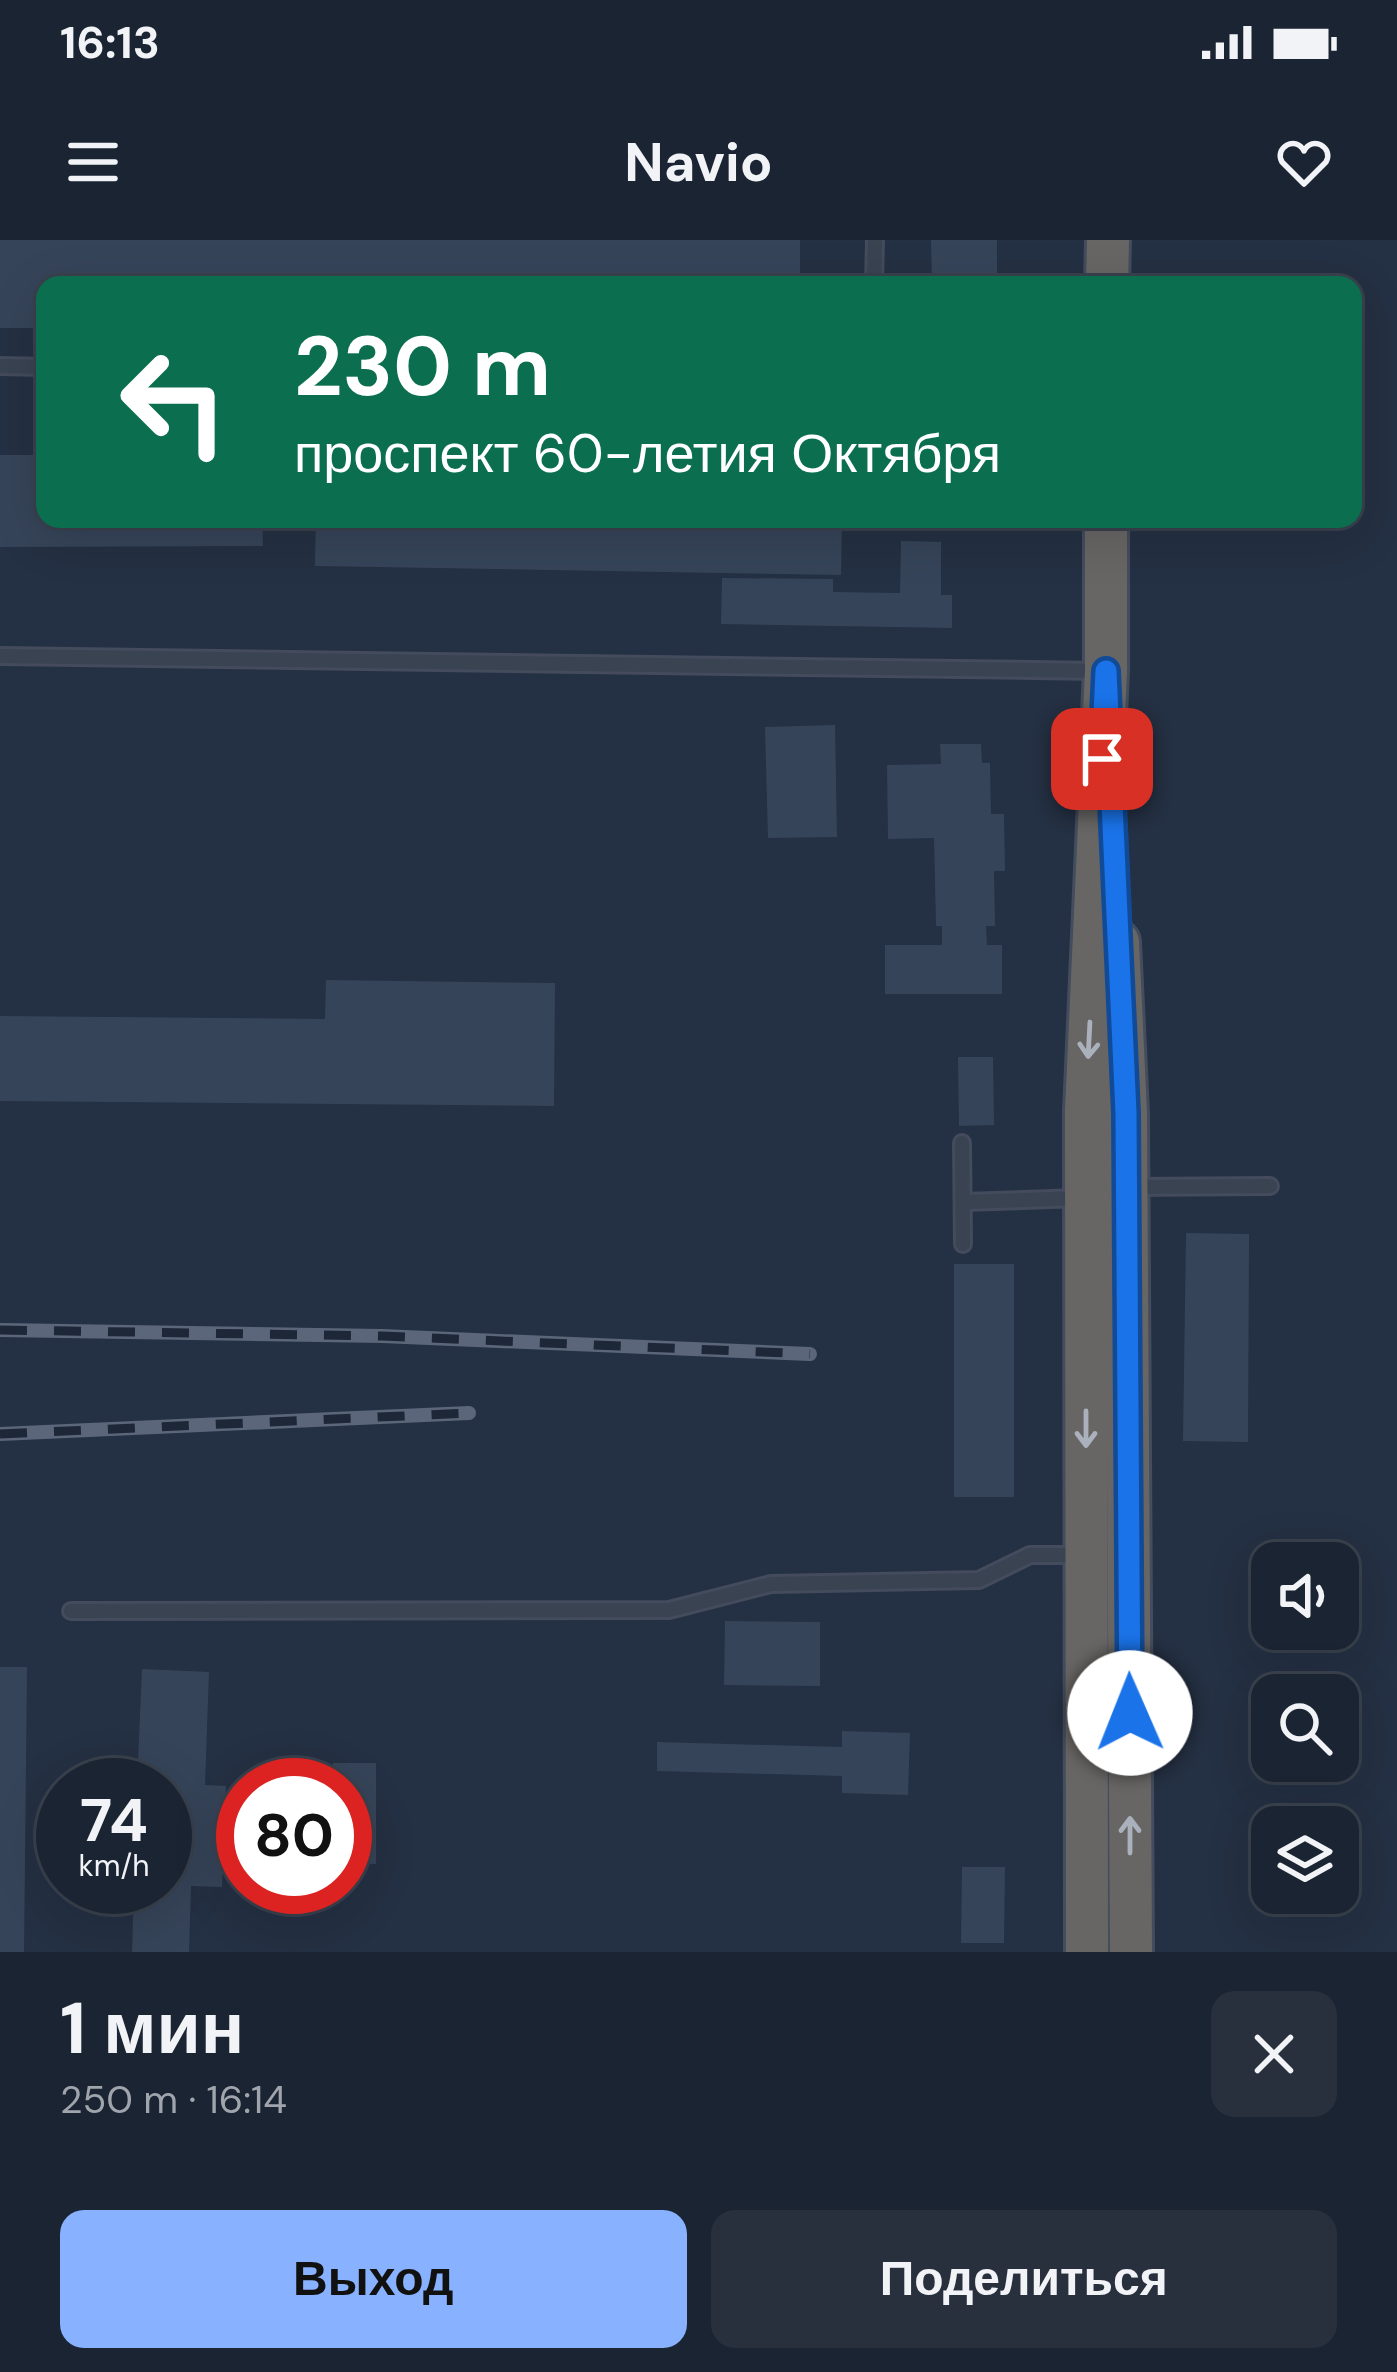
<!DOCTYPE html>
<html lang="ru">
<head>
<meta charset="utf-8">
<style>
  :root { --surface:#1b2432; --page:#28303e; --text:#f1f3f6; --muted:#a0a4ac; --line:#39414d; --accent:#88b2ff }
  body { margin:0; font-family:"DM Sans",sans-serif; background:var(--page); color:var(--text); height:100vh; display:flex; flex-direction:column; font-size:45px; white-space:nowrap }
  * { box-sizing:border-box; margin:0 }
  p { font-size:39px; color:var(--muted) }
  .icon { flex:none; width:66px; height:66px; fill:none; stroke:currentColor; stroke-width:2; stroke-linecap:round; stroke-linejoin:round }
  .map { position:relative; height:1712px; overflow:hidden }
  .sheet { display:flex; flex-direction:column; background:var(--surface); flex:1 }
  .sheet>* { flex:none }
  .banner { position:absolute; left:36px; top:36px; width:1326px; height:252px; border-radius:24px; box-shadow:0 12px 48px #0002,0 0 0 3px var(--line); background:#0b6e4f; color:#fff; overflow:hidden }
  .buttons { position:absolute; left:1251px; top:1302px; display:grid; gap:24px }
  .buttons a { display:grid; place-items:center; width:108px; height:108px; border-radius:24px; background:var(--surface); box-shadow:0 12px 48px #0002,0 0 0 3px var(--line); font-size:60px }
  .speed { position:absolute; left:36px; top:1518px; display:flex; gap:24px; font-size:60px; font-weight:700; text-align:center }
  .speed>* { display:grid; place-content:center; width:156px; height:156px; border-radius:50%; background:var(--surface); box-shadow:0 12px 48px #0002,0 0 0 3px var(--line); line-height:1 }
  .speed small { font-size:30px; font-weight:400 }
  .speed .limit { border:18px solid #d22; background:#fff; color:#111 }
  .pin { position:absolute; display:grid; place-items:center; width:102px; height:102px; color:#fff; margin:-51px; border-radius:24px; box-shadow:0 6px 18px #0006 }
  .me { position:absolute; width:132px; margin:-66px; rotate:359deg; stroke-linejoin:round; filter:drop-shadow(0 0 9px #0008) }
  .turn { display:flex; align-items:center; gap:42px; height:252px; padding:0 60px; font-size:54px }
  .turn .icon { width:156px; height:156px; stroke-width:2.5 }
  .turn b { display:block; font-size:84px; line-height:102px }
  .round { display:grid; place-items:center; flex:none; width:126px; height:126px; border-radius:24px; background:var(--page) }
  .head { display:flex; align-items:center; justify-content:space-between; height:204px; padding:0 60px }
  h1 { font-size:72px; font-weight:700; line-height:90px }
  .cta { display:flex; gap:24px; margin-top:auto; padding:24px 60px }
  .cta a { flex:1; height:138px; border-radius:24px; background:var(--accent); color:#111; font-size:48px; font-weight:700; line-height:138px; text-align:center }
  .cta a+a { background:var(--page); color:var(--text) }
  .status { display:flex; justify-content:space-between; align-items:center; height:84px; padding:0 60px; background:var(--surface); direction:ltr }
  .status svg { height:33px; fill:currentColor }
  header { display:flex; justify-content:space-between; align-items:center; height:156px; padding:0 60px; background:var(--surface); font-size:54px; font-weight:700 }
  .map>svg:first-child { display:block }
</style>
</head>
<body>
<div class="status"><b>16:13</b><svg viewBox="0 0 49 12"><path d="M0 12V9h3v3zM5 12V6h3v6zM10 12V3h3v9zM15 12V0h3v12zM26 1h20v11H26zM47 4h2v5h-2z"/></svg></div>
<header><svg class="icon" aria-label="menu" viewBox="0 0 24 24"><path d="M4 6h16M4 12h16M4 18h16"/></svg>Navio<svg class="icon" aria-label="heart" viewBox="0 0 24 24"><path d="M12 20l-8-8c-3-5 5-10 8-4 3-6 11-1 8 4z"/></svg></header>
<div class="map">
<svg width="1397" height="1712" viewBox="0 0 1397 1712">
  <rect width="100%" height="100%" fill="#243043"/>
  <!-- building -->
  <g fill="#364459">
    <path d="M0,0H800V45H45V88H0Z"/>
    <path d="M931,0H997V45H932Z"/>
    <path d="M0,215H45V279H262L263,306L0,307Z"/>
    <path d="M316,279H842L841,335L315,326Z"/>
    <path d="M901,301L941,302V355H952V388L721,384L722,338L833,339V352L900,353Z"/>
    <path d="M835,485L837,597L768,598L765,487Z"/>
    <path d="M940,504H981L982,523H990L991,574H1004L1005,631H994L995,686H986L987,705H1002V754H885V705H942V686H936L934,598L888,599L887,525L941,524Z"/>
    <path d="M326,740L555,743L554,866L0,861V776L325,779Z"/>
    <path d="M958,817H993L994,885L959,886Z"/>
    <path d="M1186,993L1249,994L1248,1202L1183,1201Z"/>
    <rect x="954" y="1024" width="60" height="233"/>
    <path d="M725,1381L820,1382V1446L724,1445Z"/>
    <path d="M0,1427H27L24,1712H0Z"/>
    <path d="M142,1429L209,1432L205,1545L226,1546L222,1647L191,1646L189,1712H132L134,1647H165V1545H137Z"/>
    <path d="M842,1491L910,1493L908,1555L842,1553V1536L657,1531V1502L842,1507Z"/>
    <path d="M333,1523H376V1624L345,1623V1545H332Z"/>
    <path d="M962,1627H1005L1004,1703H961Z"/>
  </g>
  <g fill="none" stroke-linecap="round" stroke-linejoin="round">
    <!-- service casing -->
    <g stroke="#434b5c" stroke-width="20">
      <g id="service">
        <path d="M874,45L875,0"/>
        <path d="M0,126L45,127"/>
        <path d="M0,416L1101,431"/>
        <path d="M962,903L963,1004"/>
        <path d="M1131,947L1270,946"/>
        <path d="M963,962L1081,958"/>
        <path d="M71,1371L669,1370L771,1344L979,1340L1030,1315H1082"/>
      </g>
    </g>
    <!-- trunk casing -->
    <g stroke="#434d5d" stroke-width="48">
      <g id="trunk">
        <path d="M1107,45L1108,0"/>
        <path d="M1118,702L1126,873L1131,1712"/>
        <path d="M1087,1712L1086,871L1106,431V279"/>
      </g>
    </g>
    <!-- service -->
    <use href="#service" stroke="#394352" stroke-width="14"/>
    <!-- trunk -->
    <use href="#trunk" stroke="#686664" stroke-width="42"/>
    <!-- rail casing -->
    <g stroke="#5b667a" stroke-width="14">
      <g id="rail">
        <path d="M0,1090L382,1096L810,1114"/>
        <path d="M0,1194L469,1173"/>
      </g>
    </g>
    <!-- rail -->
    <use href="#rail" stroke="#1d2738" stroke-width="9" stroke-dasharray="27" stroke-linecap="butt"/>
  </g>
  <!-- one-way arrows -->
  <defs><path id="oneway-shaft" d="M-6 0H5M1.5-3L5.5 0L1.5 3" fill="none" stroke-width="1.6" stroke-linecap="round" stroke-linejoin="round" transform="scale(3)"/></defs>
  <g stroke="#aab1bc">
    <use href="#oneway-shaft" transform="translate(1089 800) rotate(93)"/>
    <use href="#oneway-shaft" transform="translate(1086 1189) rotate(90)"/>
    <use href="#oneway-shaft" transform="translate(1130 1595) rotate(-90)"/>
  </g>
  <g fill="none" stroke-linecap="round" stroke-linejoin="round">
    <!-- route casing -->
    <g stroke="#114b97" stroke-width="30">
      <path id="route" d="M1102,519L1106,431L1126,873L1130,1473"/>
    </g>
    <!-- route -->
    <use href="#route" stroke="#1a73e8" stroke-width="21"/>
  </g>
</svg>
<div class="buttons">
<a><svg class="icon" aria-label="sound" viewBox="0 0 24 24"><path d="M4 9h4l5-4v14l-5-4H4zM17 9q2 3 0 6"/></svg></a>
<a><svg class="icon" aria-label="search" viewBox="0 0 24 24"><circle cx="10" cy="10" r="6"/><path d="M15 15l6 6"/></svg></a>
<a><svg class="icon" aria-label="layers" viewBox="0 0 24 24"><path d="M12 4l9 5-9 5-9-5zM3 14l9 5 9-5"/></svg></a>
</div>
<div class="speed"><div>74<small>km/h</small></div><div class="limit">80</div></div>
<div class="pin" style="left:1102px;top:519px;background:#d93025"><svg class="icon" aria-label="arrive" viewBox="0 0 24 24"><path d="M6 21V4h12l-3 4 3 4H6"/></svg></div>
<svg class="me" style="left:1130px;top:1473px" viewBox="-20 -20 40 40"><circle r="19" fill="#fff"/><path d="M0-13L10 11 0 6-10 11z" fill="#1a73e8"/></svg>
<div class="banner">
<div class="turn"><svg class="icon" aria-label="left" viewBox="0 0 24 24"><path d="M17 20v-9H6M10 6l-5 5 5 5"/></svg><div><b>230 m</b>проспект 60-летия Октября</div></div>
</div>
</div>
<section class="sheet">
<div class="head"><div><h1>1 мин</h1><p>250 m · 16:14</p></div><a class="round"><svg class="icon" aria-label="close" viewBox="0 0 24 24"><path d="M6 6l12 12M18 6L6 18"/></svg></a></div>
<div class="cta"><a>Выход</a><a>Поделиться</a></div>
</section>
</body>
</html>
